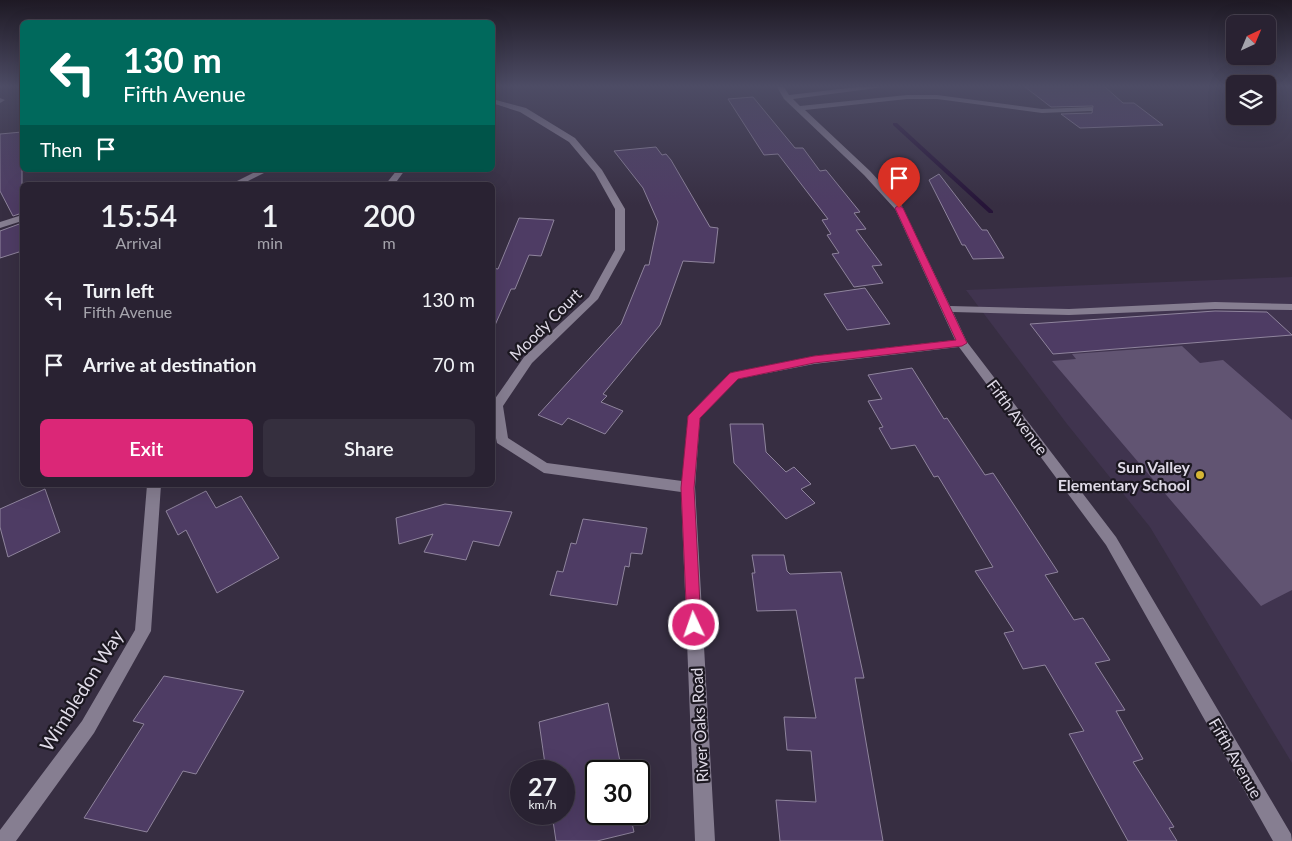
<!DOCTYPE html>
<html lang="en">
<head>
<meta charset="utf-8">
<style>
  :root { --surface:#292232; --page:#352f3e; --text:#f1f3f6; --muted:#a5a4ac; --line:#453f4d; --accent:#db2777 }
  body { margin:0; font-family:Lato,sans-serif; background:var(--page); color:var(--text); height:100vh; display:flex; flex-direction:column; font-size:19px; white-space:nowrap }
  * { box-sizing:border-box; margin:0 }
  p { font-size:16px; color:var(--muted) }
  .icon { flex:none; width:28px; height:28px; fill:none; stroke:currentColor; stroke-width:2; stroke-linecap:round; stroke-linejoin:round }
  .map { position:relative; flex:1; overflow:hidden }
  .side { position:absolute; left:20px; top:182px; width:475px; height:305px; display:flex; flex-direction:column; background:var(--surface); border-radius:8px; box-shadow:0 5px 20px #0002,0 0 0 1px var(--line) }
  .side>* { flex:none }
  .top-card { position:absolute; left:20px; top:20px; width:475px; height:152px; border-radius:8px; box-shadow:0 5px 20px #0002,0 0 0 1px var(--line); background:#00695c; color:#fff; overflow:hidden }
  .needle { width:32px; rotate:44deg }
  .buttons { position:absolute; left:1226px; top:15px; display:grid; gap:10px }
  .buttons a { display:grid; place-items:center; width:50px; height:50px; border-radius:8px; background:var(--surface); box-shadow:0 5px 20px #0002,0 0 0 1px var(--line); font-size:25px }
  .speed { position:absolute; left:510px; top:760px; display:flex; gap:10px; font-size:25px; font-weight:700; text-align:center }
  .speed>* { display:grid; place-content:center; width:65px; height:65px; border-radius:50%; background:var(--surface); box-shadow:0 5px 20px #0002,0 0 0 1px var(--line); line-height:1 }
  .speed small { font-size:12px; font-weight:400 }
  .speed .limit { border:2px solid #111; border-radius:8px; background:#fff; color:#111 }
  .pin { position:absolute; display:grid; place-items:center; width:42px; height:42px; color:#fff; margin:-51px -21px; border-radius:50% 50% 50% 0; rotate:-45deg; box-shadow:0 0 5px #0007 }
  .pin .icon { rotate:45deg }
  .me { position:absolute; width:55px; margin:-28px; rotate:357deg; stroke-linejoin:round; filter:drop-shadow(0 0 4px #0008) }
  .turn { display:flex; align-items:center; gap:18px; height:105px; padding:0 20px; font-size:22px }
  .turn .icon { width:65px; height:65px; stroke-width:2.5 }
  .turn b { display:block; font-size:35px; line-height:42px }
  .then { display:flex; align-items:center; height:48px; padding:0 20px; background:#0003; gap:10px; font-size:19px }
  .eta { display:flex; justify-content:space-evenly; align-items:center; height:85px; text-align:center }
  .eta b { font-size:30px; font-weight:600; line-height:35px }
  .button { display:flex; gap:10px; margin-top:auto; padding:10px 20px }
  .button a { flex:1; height:58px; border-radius:8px; background:var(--accent); color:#fff; font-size:20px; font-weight:600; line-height:58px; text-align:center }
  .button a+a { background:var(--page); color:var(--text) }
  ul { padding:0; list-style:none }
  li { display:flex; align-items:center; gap:15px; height:65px; padding:0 20px }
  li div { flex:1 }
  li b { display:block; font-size:19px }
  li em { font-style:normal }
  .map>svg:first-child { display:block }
</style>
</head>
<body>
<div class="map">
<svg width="1292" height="841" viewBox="0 0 1292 841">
  <rect width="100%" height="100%" fill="#372e42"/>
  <!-- built -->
  <path fill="#40344f" d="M1292,277V763L1150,527L1067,424L966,290Z"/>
  <!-- green -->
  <path fill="#615472" d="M1182,346L1200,363L1223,360L1292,420V590L1261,606L1052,361L1076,359L1072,354Z"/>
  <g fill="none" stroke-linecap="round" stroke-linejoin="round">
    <!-- stream -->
    <path fill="#261438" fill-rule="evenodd" d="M893,123H897L993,211V213H989L893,125Z"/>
  </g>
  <!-- building -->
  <g fill="#4e3c64" stroke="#8f849d">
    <path d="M1025,87H1105L1123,103H1134L1163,125L1080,128L1061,114L1092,113L1093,106L1051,107Z"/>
    <path d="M753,97L795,148H803L820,171L826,170L860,212L854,213L866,229L856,230L882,265L872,266L883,283L854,287L832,254L839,253L827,235L831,234L822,220L828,219L778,154L764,155L728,99Z"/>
    <path d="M22,132V213L13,216L0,191V134Z"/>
    <path d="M656,147L662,155L666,154L671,160L710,227L718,228L714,263L683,261L660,325L603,394L607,396L601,402L623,411L605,434L568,418L562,425L538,415L621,324L645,265H649L658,222L643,188L614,151Z"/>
    <path d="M939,174L982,230H987L1004,258L973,259L965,245H962L929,180Z"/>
    <path d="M519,218L554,220L541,256L529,255L515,289H511L492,332V268L498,269Z"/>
    <path d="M22,223V251L0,258V231Z"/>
    <path d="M865,288L890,324L847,330L824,294Z"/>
    <path d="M1215,311L1267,312L1292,335L1053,354L1030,324Z"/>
    <path d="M912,368L944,419L947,418L985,475L993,473L1058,572L1045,575L1074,620L1083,618L1110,660L1095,663L1125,710L1116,711L1143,759L1133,762L1174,827L1169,828L1177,841H1128L1069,734L1084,731L1045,665L1023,669L1004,633L1014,631L975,571L993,567L938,476L934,477L915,445L891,449L879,428L883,427L868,401L882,399L868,375Z"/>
    <path d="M730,424H763L766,452L786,472L794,467L811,484L801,489L815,503L786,519L734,463Z"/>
    <path d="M45,489L60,532L8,557L0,527V509Z"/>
    <path d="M206,491L216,508L241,496L279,558L217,593L186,530L178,535L166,511Z"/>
    <path d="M445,504L512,512L499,546L473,541L466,560L424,552L433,534L399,544L396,518Z"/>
    <path d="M583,519L647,528L642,554L631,553L629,567L625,566L617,605L550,595L557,571L563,572L571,543L576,544Z"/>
    <path d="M752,555H784L787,571L790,574L841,572L864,678H855L883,841H780L776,800L816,802L811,751L787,750L784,717L816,718L796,610L757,611L752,573H755Z"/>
    <path d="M164,676L244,691L196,774L183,771L147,832L84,818L144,724L133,721Z"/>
    <path d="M608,703L622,771H596V814H630L634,832L597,841H556L552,814H564V771H546L539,722Z"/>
  </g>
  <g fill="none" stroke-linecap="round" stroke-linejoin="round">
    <!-- minor -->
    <g fill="#867e91" fill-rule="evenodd">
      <path d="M777,87H784L789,95L857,87H884L793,99L800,106L907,95H937L1042,109L1092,107V111H1089L1042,113L937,99H907L805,110L870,171L902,206L950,306L1069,309L1215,302L1292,304V310L1215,309L1069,315L953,312L967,342L1116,537L1291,834L1292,841H1273L1106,545L959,347L814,364L738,379L700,417L695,487L715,841H695L681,492L544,473L497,443L492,418V403L524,357L589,297L615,250V209L595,173L569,142L520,112L492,103V99L526,108L575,138L602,170L625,209V250L598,299L532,363L503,406L508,438L547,463L682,481L688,416L730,373L814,356L955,340L895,209L864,175L784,99Z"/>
      <path d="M0,98L5,100L0,103Z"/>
      <path d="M259,170H270L240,185H229Z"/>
      <path d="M397,170H405L394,185H385Z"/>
      <path d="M22,215V221L0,228V222Z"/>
      <path d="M147,485H161L151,631L94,733L16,841H0V830L82,721L135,630Z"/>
    </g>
  </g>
  <!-- sky -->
  <linearGradient id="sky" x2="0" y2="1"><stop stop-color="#1e1924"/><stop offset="0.42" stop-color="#4d4c65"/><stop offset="1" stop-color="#4d4c65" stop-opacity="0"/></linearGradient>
  <rect width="1292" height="205" fill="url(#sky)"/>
  <!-- route -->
  <path fill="#db2777" stroke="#8e194d" d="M899,205L903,208L967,343L962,346L814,363L738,379L700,418L694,488L701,625L699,630L694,632L689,630L687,625L681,488L688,416L730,373L734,372L814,356L956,340L895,208Z"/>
  <!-- markers -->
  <circle fill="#d5b535" stroke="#1c1821" stroke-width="2" cx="1200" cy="475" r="5"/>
  <g text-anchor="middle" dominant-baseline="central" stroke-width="4.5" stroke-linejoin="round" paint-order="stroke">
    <!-- street labels -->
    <g font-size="16" fill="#dfdae7" stroke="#1c1821">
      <text transform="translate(545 324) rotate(-45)">Moody Court</text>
      <text transform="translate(1018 417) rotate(53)">Fifth Avenue</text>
      <text transform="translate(699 725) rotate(-93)">River Oaks Road</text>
      <text transform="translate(1236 758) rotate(60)">Fifth Avenue</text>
    </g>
    <!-- poi labels -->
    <g font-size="16" font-weight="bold" fill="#dfdae7" stroke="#1c1821" text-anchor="end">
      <text x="1190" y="466">Sun Valley<tspan x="1190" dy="18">Elementary School</tspan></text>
    </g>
    <!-- near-street labels -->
    <g font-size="19" fill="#dfdae7" stroke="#1c1821">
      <text transform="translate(81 690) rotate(-58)">Wimbledon Way</text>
    </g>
  </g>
</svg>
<div class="buttons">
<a><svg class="needle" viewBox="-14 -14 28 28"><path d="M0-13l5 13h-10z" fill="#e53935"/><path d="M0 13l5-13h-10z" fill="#a5a4ac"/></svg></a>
<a><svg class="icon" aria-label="layers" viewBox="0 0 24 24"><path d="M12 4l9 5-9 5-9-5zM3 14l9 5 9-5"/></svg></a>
</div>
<div class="speed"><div>27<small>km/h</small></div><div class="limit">30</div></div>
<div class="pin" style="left:899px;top:208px;background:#d93025"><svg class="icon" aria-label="arrive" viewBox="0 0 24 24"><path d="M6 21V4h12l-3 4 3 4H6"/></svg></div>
<svg class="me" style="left:694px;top:625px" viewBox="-20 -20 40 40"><circle r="17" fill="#db2777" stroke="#fff" stroke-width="3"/><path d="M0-11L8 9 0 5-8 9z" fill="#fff"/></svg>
<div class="top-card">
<div class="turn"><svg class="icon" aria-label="left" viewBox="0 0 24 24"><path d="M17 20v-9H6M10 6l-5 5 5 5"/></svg><div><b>130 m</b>Fifth Avenue</div></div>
<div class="then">Then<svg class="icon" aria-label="arrive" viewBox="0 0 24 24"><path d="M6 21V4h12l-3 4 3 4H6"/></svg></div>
</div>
<section class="side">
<div class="eta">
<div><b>15:54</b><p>Arrival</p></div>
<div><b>1</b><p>min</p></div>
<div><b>200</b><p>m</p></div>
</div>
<ul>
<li><svg class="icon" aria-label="left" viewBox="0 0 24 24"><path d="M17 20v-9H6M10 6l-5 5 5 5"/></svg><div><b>Turn left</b><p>Fifth Avenue</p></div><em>130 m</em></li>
<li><svg class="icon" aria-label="arrive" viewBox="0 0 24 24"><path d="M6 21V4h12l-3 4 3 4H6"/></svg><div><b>Arrive at destination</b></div><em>70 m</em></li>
</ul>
<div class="button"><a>Exit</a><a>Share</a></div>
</section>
</div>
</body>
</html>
